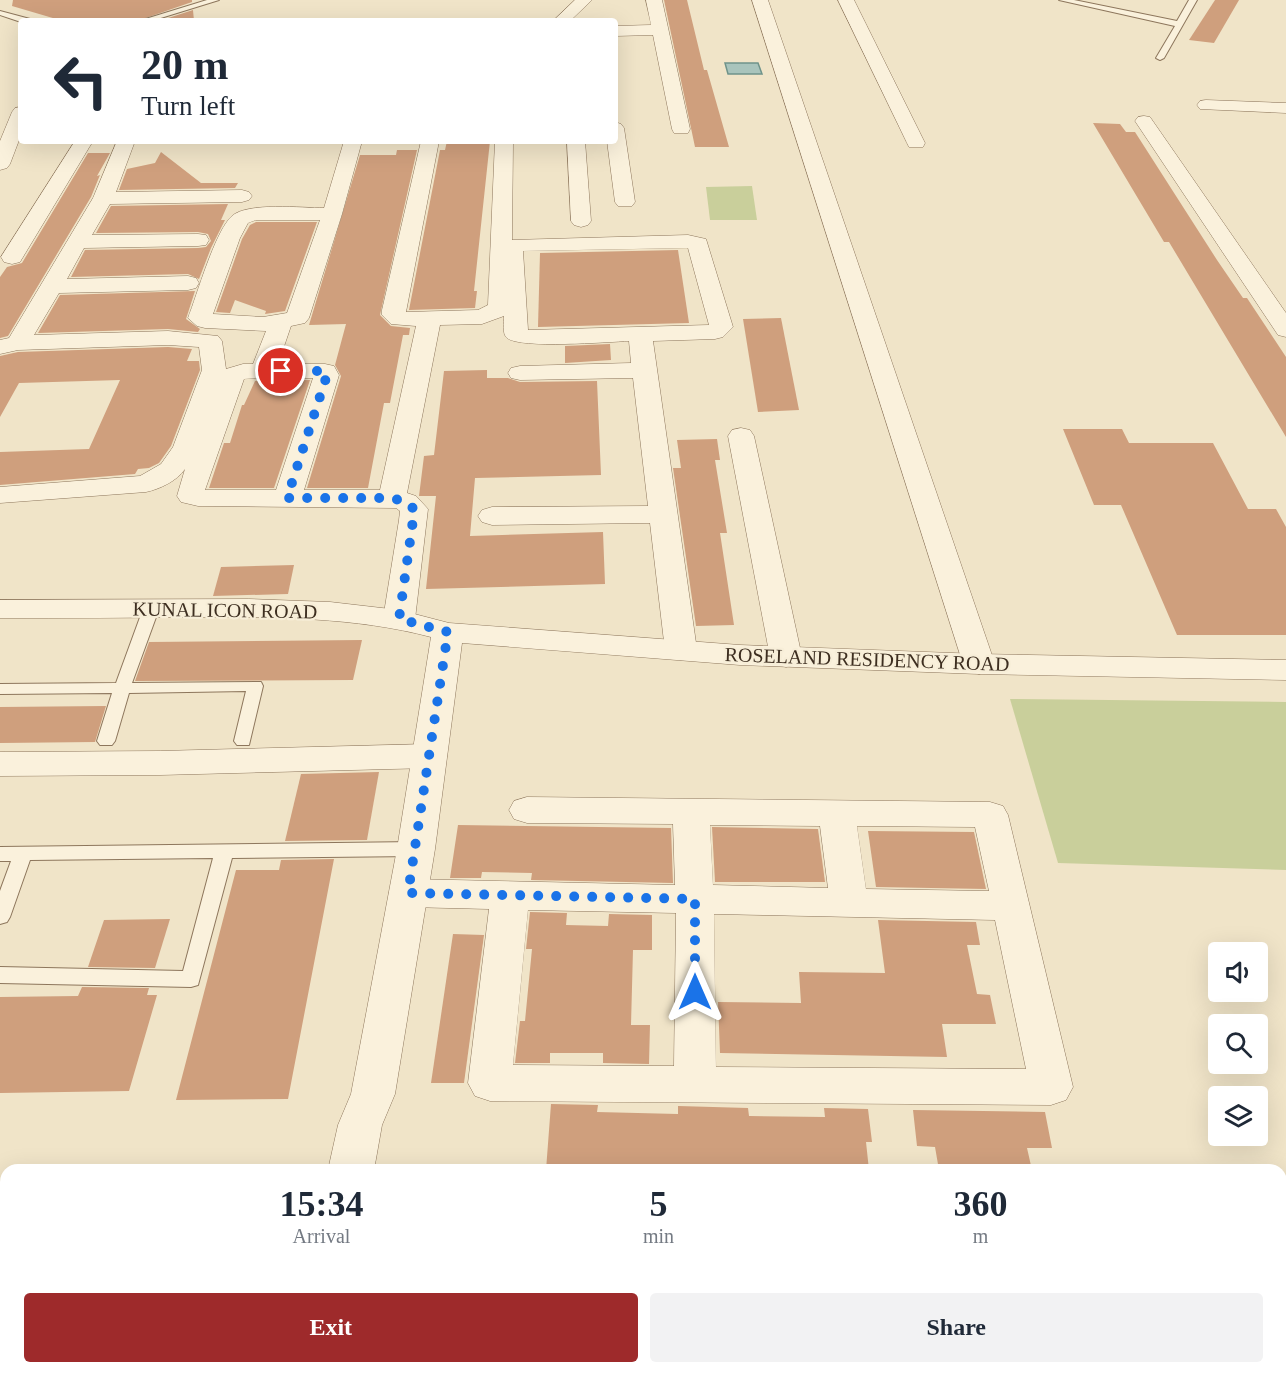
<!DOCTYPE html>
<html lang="en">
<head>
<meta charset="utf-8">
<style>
  :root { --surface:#fff; --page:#f2f2f3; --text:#1f2937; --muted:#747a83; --accent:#9e2a2b }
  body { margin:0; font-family:Georgia,serif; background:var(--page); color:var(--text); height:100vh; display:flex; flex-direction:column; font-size:22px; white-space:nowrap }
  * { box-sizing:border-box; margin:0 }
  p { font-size:20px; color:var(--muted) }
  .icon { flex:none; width:33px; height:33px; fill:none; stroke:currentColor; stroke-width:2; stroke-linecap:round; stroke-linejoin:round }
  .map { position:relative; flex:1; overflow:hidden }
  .drawer { position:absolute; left:0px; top:1164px; width:1287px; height:210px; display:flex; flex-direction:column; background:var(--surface); border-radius:18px 18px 0 0; box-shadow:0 6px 24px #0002 }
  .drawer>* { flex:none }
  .guide { position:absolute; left:18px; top:18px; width:600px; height:126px; border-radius:6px; box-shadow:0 6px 24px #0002; background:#fff; color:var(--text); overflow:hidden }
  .fabs { position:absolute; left:1208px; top:942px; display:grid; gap:12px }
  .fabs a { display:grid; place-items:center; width:60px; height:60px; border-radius:6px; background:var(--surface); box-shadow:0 6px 24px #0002; font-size:30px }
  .pin { position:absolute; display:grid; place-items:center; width:51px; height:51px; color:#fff; margin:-26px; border:3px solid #fff; border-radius:50%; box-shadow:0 2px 6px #0007 }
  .me { position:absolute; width:66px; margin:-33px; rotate:0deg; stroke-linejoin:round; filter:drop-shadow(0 0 4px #0008) }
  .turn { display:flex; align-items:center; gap:21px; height:126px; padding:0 24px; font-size:27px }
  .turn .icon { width:78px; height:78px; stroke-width:2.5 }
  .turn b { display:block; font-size:42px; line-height:51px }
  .eta { display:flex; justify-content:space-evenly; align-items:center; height:102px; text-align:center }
  .eta b { font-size:36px; font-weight:700; line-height:42px }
  .primary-button { display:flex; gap:12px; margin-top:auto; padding:12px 24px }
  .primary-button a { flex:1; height:69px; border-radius:6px; background:var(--accent); color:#fff; font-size:24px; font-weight:700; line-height:69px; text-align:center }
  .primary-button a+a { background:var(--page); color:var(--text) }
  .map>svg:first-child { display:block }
</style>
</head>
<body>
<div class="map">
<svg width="1286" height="1374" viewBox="0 0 1286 1374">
  <rect width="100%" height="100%" fill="#f0e4c8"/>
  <!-- green -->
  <g fill="#c9cf9b">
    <path d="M752,186L757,220H710L706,187Z"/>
    <path d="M1010,699L1286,702V870L1058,863Z"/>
  </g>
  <!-- water -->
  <path fill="#a9c4bc" stroke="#6f938a" stroke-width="1.5" d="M725,63H758L762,74H728Z"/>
  <!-- building -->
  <g fill="#cf9f7d">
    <path d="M13,0H192V2L137,21H63L12,6Z"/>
    <path d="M664,0H687L704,70H707L729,147H695Z"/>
    <path d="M1215,0H1239L1214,43L1189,40Z"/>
    <path d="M193,10L194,21H159Z"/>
    <path d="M1093,123L1120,124L1126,132H1135L1217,260L1243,298H1247L1286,357V437L1169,242H1164Z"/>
    <path d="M447,141H490L474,291H477L475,308L409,310L440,150H445Z"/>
    <path d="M397,150H417L380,315L391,326L410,328L409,335H403L390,403H384L368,488H307L341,376L335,365L346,324L309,325L360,155H396Z"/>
    <path d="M161,152L201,183H238L235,188L119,190L127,169L155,163Z"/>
    <path d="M88,153H110L97,176L100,175L91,197L8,336L0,338V277L7,267L22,263Z"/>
    <path d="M228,204L221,220H225L211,248L199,279L188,274L71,277L85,250L198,248L206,247L211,241L208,234L198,232L96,233L111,206Z"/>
    <path d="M256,222H317L285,311L265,314L266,311L235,300L230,313L216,312L242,239L250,225Z"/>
    <path d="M678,250L689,323L538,327L540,253Z"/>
    <path d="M195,291L186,319L200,329L198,332L168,329L38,333L60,295Z"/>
    <path d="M781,318L799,410L758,412L743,319Z"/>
    <path d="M610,344L611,360L565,363V346Z"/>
    <path d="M168,347L192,349L187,361H199L200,370L171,446L159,463L149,468L138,469L135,474L0,485V452L89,449L120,380L19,383L0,417V356L18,352Z"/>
    <path d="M487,370V378H508L520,382L597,381L601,475L475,478L470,536L603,532L605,584L426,589L436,496H419L424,456L434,455L444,371Z"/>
    <path d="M310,380L274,488H209L224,443H230L242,405H244L255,381Z"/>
    <path d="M1063,429H1122L1129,443H1213L1248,509H1276L1286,527V635H1177L1121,505H1094Z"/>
    <path d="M717,439L720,460H715L727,533H720L734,625L696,626L673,468H681L677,440Z"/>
    <path d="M294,565L288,594L213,596L221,567Z"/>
    <path d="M362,640L353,680L135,681L149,642Z"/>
    <path d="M106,706L95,742L0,743V707Z"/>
    <path d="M379,772L367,840L285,841L301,774Z"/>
    <path d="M458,825L671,828L673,883L531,880L532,873L482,872L481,878H450Z"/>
    <path d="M712,827L818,829L825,882H715Z"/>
    <path d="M868,831L974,832L986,889L876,887Z"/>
    <path d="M334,859L288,1099L176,1100L236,870H279L281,860Z"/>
    <path d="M530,912L567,913L566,925L608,926L609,914L652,915V950H633L631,1025H650L649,1064L603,1063V1053H550V1063H515L520,1021H525L532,949H526Z"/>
    <path d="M170,919L155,968L88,967L104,920Z"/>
    <path d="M878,920L976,922L980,945H967L977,994L990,995L996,1024H942L947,1057L720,1053L718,1002L801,1003L799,972L885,973Z"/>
    <path d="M453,934L484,935L464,1083H431Z"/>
    <path d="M82,987L149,988L147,995H157L129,1091L0,1093V997L78,996Z"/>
    <path d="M551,1104L598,1105L597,1112L678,1114V1106L748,1108L749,1116L825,1117L824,1108L868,1109L872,1142H866L869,1170H546Z"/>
    <path d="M913,1110L1045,1112L1052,1148H1027L1032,1170H939L935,1147L917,1146Z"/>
  </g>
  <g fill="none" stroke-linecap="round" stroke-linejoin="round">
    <!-- service casing -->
    <g stroke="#8d765c" stroke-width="2">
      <g id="service">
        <path d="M207,0H219L151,21H139Z"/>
        <path d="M1059,0H1074L1177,21L1189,0H1197L1164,58L1160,60L1156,58L1175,26Z"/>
        <path d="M0,11L30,19L31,21L21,22L0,15Z"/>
        <path d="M151,604L159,609L132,683L261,682L263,686L249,745H237L234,741L246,691L129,693L115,741L112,745H100L97,741L112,693L0,694V684L116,683L143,609Z"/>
        <path d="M416,842L423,844L425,849L423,854L416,856L232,858L198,985L191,987L0,983V967L183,971L213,858L30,860L10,917L7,922L0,924V891L11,861H0V847Z"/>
        <rect x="593" y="1368" width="26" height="6"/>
      </g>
    </g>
    <!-- minor casing -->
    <g stroke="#8d765c" stroke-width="1">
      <g id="minor">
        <path d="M575,0H592L570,21H553Z"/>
        <path d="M646,0H662L690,129L688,133H674L672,129L653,35L615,36V26L651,25Z"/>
        <path d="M752,0H768L995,664L990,671L979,674L968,671L963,664Z"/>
        <path d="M838,0H854L925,143L923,147H909L907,143Z"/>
        <path d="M1206,100L1286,103V113L1200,109L1197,105L1200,101Z"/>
        <path d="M1144,116L1150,117L1286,313V337L1278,335L1135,121L1138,117Z"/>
        <path d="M615,122L621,124L624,128L635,202L632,206H618L615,202L607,141H615Z"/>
        <path d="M75,141H93L20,262L12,264L4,262L1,257Z"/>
        <path d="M117,141H135L116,192L242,190L249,192L252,196L249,200L242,202L110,204L92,235L198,234L206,235L209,240L206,245L198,246L84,248L67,279L188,276L196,278L199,283L196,288L188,290L59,293L34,335L168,331L218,336L222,341L226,369L243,364H253L266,331L205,328L197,326L188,318C197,295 215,231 232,216C247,202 303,208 324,208L344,141H362L342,214L309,318L305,323L291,326L278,364H325L334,366L339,375L304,490H380L416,326L391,324L382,315V310L421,141H439L406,312L478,310L488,305L495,141H513L512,240L688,235L706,239L733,327L723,337L715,339L653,341L697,650L692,657L681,660L670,657L665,650L650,523L492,525L482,522L478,516L482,510L492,507L648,506L633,378L520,380L511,378L508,373L511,368L520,366L631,363L629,341C608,342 520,349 507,338C502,334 504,322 504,316L482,324L440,325L407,493L416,496L428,509L415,619L410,626L399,628L388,626L383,619L399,520L400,511L396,508L198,506L181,502L177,496L185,469C177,481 160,489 146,492L0,503V487L140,476L161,464L173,447L202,370L199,347L168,345L18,350L0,354V340L9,338L93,198ZM256,220H320L287,313L263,317L213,314L240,238L248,223ZM688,248L709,325L528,330L523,251ZM263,378H313L276,490H205L244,379Z"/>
        <path d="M567,141H585L591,221L588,225L581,227L574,225L571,221Z"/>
        <path d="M741,428L750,430L754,436L802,657L797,664L786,667L775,664L770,657L728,436L732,430Z"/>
        <path d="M430,744L442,748L447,756L442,764L430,768L160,775L0,776V752L160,751Z"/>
        <path d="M527,797L990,802L1003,806L1008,815L1073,1087L1066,1100L1051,1105L490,1101L475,1096L468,1083L489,909L408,907L394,903L389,893L394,883L408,879L675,885L673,824L527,823L514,819L509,810L514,801ZM710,825L820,826L828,888L713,885ZM857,826L975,827L989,891L866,889ZM528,910L676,913L674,1066L513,1065ZM714,914L995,920L1026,1069L716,1067Z"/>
        <rect x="1281" y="1255" width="5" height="44"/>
        <path d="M1166,1368H1216L1217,1374H1167Z"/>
      </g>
    </g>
    <!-- tertiary casing -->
    <g stroke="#8d765c" stroke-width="1">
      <g id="tertiary">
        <path d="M21,107V135L10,164L7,168L0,170V141L12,112L15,108Z"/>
        <path d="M249,599L330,602L399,610L449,623L740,645L979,654L1286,660V680L979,674L740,665L462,643L435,849L395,1094L382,1125L374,1170H328L338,1125L351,1094L397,849L431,637C355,617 275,617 196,617C131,618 65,618 0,618V600Z"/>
        <path d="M285,1368H335L333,1374H283Z"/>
      </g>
    </g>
    <!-- service -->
    <use href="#service" fill="#faf1dc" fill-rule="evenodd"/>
    <!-- minor -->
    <use href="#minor" fill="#faf1dc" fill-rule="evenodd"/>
    <!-- tertiary -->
    <use href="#tertiary" fill="#faf1dc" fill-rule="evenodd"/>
  </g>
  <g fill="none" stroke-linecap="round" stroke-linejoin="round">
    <!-- route -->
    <path stroke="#1a73e8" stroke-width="10" stroke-dasharray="0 18" d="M281,371H325L327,375L287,498H392L406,502L414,509L413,520L399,619L448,632L408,893L695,899V992"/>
  </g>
  <g text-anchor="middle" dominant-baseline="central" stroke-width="4.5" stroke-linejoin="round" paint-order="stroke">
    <!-- street labels -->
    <g font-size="20" fill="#3d2e20" stroke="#f7eed8">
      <text transform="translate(225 610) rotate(1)">KUNAL ICON ROAD</text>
      <text transform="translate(867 659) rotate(2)">ROSELAND RESIDENCY ROAD</text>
    </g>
  </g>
</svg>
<div class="fabs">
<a><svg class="icon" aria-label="sound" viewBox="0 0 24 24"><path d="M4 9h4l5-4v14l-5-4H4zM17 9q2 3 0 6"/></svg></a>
<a><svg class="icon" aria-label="search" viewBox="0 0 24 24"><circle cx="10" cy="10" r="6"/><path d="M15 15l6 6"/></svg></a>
<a><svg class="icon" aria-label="layers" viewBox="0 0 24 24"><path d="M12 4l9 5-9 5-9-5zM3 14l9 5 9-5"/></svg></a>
</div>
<div class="pin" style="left:281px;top:371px;background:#d93025"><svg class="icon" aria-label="arrive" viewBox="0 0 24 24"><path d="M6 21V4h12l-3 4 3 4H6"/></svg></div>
<svg class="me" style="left:695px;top:992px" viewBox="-20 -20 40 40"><path d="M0-17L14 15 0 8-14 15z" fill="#1a73e8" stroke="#fff" stroke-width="4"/></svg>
<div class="guide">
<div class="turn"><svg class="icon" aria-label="left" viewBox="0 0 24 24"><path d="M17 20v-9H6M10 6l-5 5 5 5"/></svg><div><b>20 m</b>Turn left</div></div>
</div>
<section class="drawer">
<div class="eta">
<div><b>15:34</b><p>Arrival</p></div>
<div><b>5</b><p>min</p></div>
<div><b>360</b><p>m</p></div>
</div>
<div class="primary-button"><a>Exit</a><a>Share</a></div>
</section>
</div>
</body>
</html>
